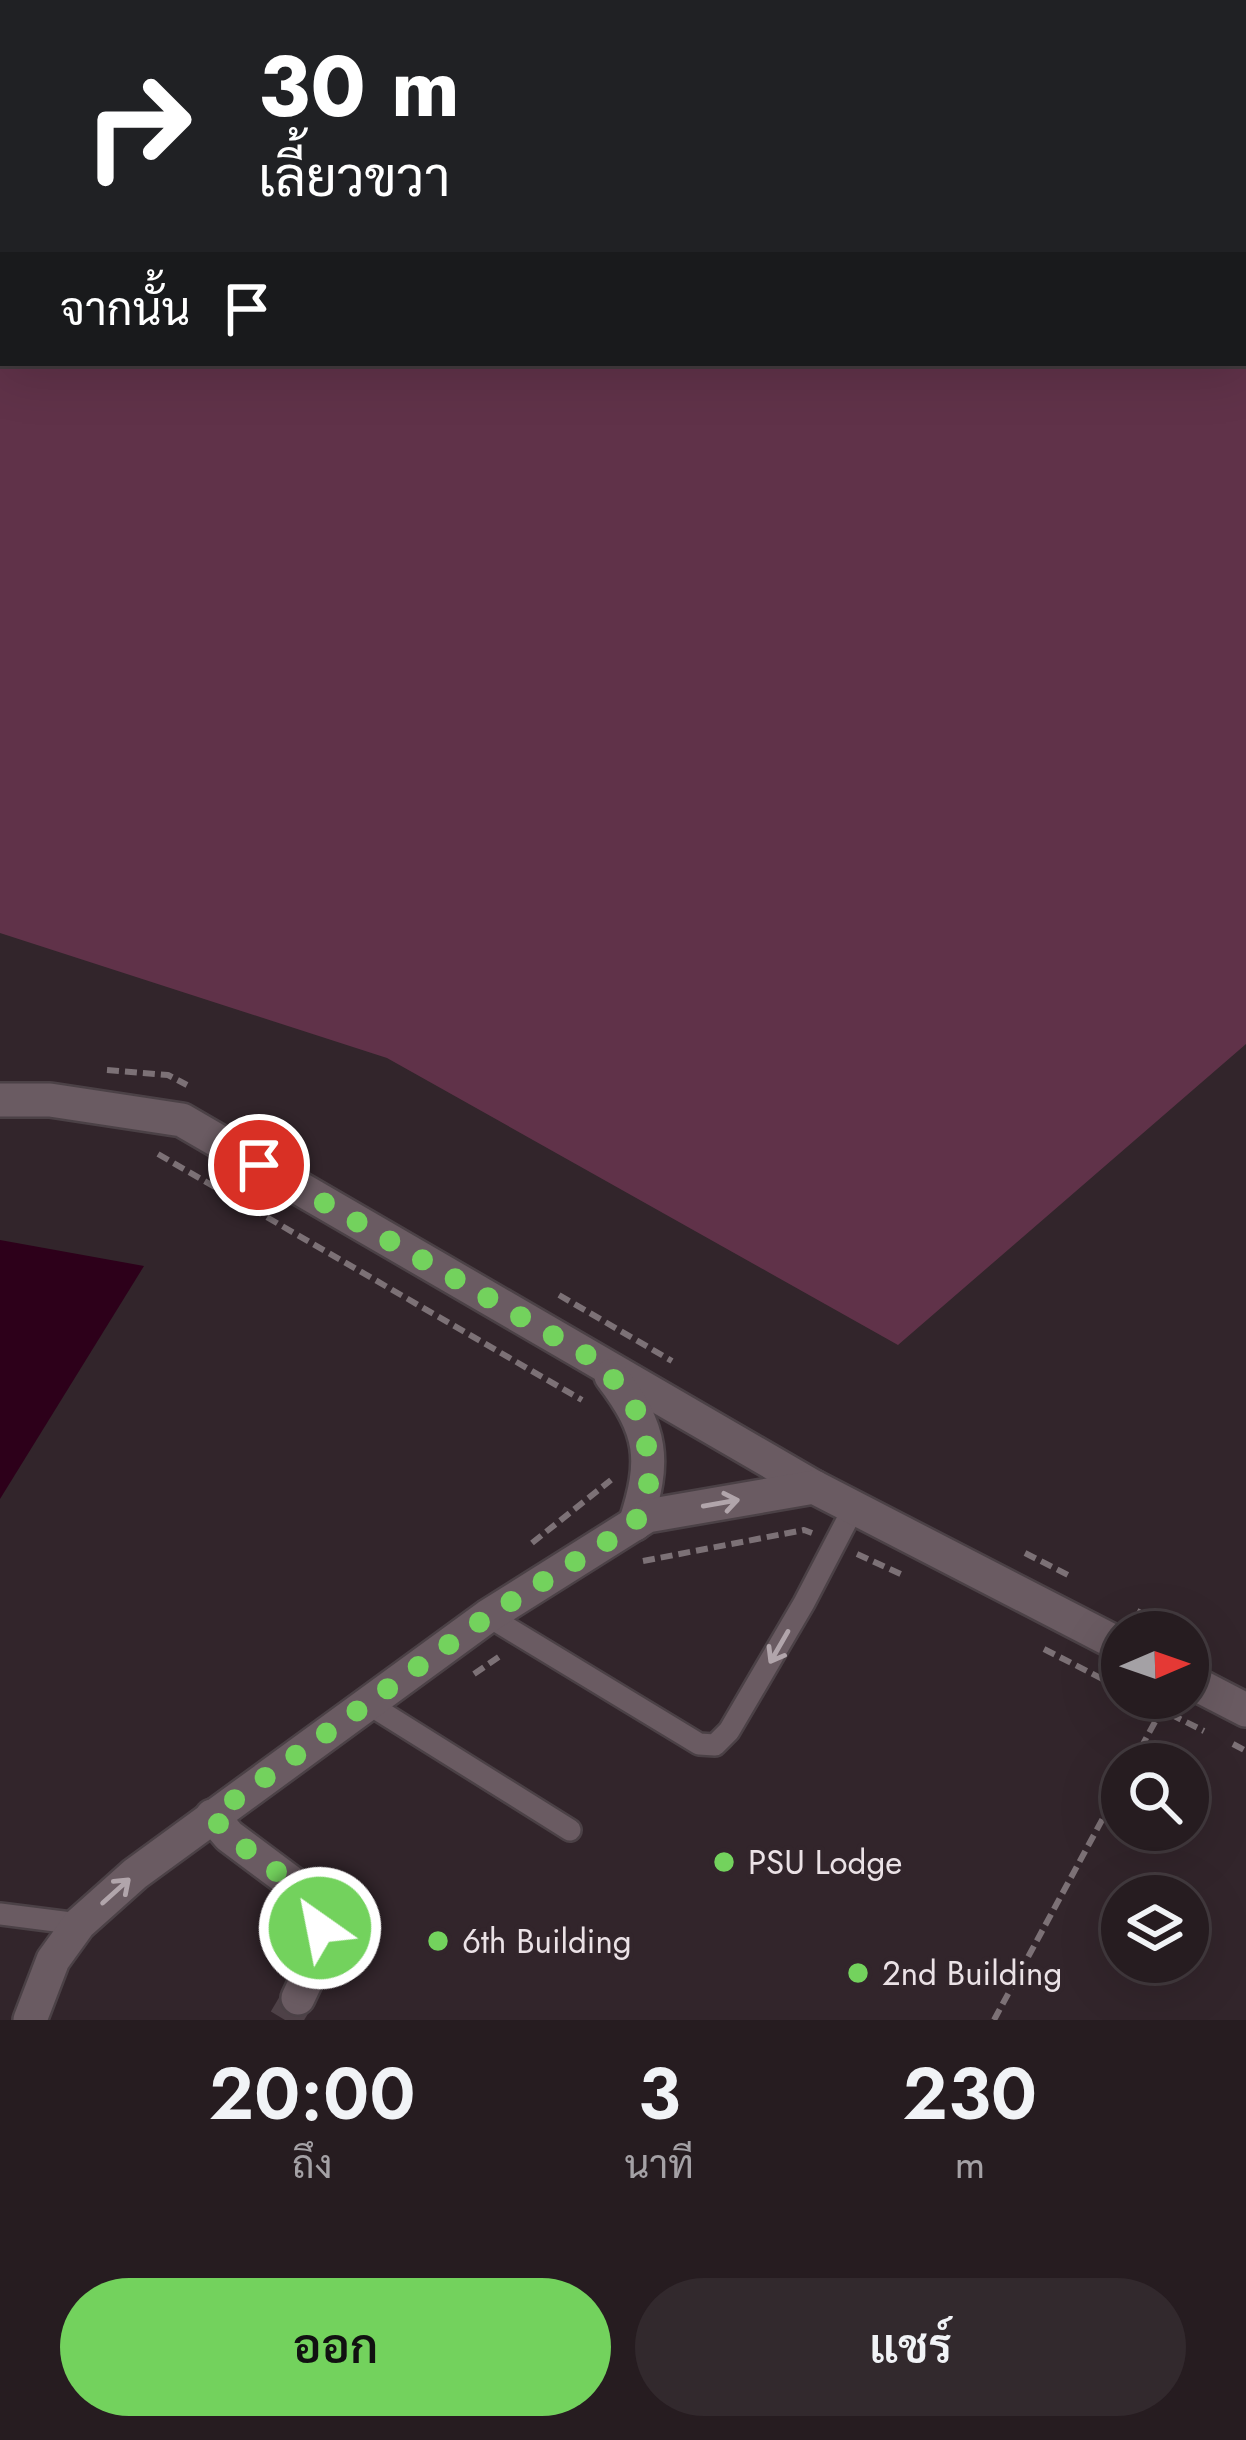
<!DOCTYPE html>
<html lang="th">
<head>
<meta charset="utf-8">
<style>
  :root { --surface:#261c20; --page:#32292d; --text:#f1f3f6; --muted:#a4a1a5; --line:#423a3e; --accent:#73d25d }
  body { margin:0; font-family:Jost,Sarabun,sans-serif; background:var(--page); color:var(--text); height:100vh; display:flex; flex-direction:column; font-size:45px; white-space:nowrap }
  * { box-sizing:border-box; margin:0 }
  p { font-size:39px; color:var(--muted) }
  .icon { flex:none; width:66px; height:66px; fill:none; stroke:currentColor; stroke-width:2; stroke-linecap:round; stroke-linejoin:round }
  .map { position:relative; height:2020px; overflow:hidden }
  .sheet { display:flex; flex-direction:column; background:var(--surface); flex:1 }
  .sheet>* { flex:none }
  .top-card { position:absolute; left:0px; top:0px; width:1248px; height:366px; box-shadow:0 12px 48px #0002,0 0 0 3px var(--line); background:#202124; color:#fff; overflow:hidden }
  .needle { width:78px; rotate:88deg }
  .tools { position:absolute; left:1101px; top:1611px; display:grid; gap:24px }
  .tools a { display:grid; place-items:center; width:108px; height:108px; border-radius:50%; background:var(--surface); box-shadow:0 12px 48px #0002,0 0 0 3px var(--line); font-size:60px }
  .pin { position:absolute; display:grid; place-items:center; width:102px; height:102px; color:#fff; margin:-51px; border:6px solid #fff; border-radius:50%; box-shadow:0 3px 12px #0007 }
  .me { position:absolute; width:132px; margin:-66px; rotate:327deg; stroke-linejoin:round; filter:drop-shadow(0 0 9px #0008) }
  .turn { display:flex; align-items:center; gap:42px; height:252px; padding:0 60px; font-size:54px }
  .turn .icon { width:156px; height:156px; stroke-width:2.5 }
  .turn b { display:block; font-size:84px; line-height:102px }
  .then { display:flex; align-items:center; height:114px; padding:0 60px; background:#0003; gap:24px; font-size:45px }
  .eta { display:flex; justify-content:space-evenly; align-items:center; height:204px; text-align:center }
  .eta b { font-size:72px; font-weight:600; line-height:84px }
  .action { display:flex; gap:24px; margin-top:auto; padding:24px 60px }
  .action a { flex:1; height:138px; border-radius:72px; background:var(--accent); color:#111; font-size:48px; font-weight:600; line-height:138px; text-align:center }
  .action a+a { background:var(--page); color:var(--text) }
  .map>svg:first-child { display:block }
</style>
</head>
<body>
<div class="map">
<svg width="1246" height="2020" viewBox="0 0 1246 2020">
  <rect width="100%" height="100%" fill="#32252b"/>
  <!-- green -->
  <path fill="#603249" d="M0,0L811,3H3V363H1245L1246,82V1044L898,1345L387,1058L0,933Z"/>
  <!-- water -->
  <path fill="#2d001a" d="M0,1240L144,1266L0,1499Z"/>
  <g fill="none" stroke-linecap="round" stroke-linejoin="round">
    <!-- minor-tunnel -->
    <path stroke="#4e4147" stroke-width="33" stroke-dasharray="33 16" stroke-linecap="butt" d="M285,2020L298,1998"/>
    <!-- service casing -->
    <g stroke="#4b4146" stroke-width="26">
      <g id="service">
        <path d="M488,1616L699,1744L715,1745L729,1731L804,1603L854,1507"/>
        <path d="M367,1703L570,1830"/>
        <path d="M0,1914L79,1924"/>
      </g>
    </g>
    <!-- minor casing -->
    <g stroke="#4b4146" stroke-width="38">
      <g id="minor">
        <path d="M0,1100H50L182,1120L814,1487"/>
        <path d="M611,1376C653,1431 656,1460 635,1524"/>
        <path d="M1188,1680L1246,1710"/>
        <path d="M212,1816L229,1836L320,1904L314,1964L298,1998"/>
        <path d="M30,2020L53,1960L79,1924L135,1874L488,1616L647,1516L814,1487L1122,1646"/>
      </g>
    </g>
    <!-- path -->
    <g stroke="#7c7176" stroke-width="6" stroke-dasharray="12 6" stroke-linecap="butt">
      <path d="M909,0L911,3"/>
      <path d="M107,1070L168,1075L187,1085"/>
      <path d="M158,1154L582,1400"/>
      <path d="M559,1295L672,1361"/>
      <path d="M532,1543L611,1480"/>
      <path d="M1025,1553L1072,1577"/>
      <path d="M857,1554L905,1576"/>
      <path d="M643,1561L804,1530L812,1533"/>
      <path d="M1137,1611L1176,1632"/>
      <path d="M1188,1638L1206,1648"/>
      <path d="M1044,1649L1122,1689"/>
      <path d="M474,1674L503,1654"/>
      <path d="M1138,1698L1204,1731"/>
      <path d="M1233,1744L1246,1751"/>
      <path d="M1132,1764L1161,1711"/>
      <path d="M994,2020L1122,1783"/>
    </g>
    <!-- service -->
    <use href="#service" stroke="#6a5b62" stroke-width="21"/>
    <!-- minor -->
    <use href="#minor" stroke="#6a5b62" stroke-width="33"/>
  </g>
  <!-- one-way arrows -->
  <defs><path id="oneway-shaft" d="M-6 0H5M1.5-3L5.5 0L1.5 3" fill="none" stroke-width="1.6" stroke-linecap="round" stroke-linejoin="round" transform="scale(3)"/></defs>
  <g stroke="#b1a5ab">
    <use href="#oneway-shaft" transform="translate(721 1503) rotate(-10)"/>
    <use href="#oneway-shaft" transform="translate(779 1647) rotate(120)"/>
    <use href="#oneway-shaft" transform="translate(116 1891) rotate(-42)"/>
  </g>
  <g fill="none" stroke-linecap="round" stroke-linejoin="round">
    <!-- route -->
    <path stroke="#73d25d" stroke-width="21" stroke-dasharray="0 37.8" d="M259,1165L602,1364L635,1408L646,1441L650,1479L635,1524L488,1616L212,1816L229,1836L320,1904V1928"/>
  </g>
  <!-- markers -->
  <g fill="#73d25d" stroke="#32252b" stroke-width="4.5">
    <circle cx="724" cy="1862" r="12"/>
    <circle cx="438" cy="1941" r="12"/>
    <circle cx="858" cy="1973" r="12"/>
  </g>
  <g text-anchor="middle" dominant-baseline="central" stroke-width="9" stroke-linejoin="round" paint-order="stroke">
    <!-- poi labels -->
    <g font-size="33" fill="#ebe2e6" stroke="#32252b" text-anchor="start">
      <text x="748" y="1862">PSU Lodge</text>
      <text x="462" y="1941">6th Building</text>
      <text x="882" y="1973">2nd Building</text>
    </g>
  </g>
</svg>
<div class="tools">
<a><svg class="needle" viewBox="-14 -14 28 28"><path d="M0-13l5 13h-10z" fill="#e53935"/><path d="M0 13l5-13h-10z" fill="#a4a1a5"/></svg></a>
<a><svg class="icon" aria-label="search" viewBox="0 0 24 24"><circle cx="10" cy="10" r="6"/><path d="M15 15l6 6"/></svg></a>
<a><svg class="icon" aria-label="layers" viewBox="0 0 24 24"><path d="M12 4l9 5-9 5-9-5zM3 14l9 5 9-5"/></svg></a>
</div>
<div class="pin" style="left:259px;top:1165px;background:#d93025"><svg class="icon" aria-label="arrive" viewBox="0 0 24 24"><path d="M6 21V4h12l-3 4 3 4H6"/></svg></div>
<svg class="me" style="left:320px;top:1928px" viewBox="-20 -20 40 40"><circle r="17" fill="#73d25d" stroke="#fff" stroke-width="3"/><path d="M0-11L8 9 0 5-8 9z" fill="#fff"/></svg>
<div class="top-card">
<div class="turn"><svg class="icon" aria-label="right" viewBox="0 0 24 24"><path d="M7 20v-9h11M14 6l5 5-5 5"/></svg><div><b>30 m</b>เลี้ยวขวา</div></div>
<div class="then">จากนั้น<svg class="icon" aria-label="arrive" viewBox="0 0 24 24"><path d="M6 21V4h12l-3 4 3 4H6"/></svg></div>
</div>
</div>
<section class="sheet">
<div class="eta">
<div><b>20:00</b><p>ถึง</p></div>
<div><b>3</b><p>นาที</p></div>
<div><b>230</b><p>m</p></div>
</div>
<div class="action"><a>ออก</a><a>แชร์</a></div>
</section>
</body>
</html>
